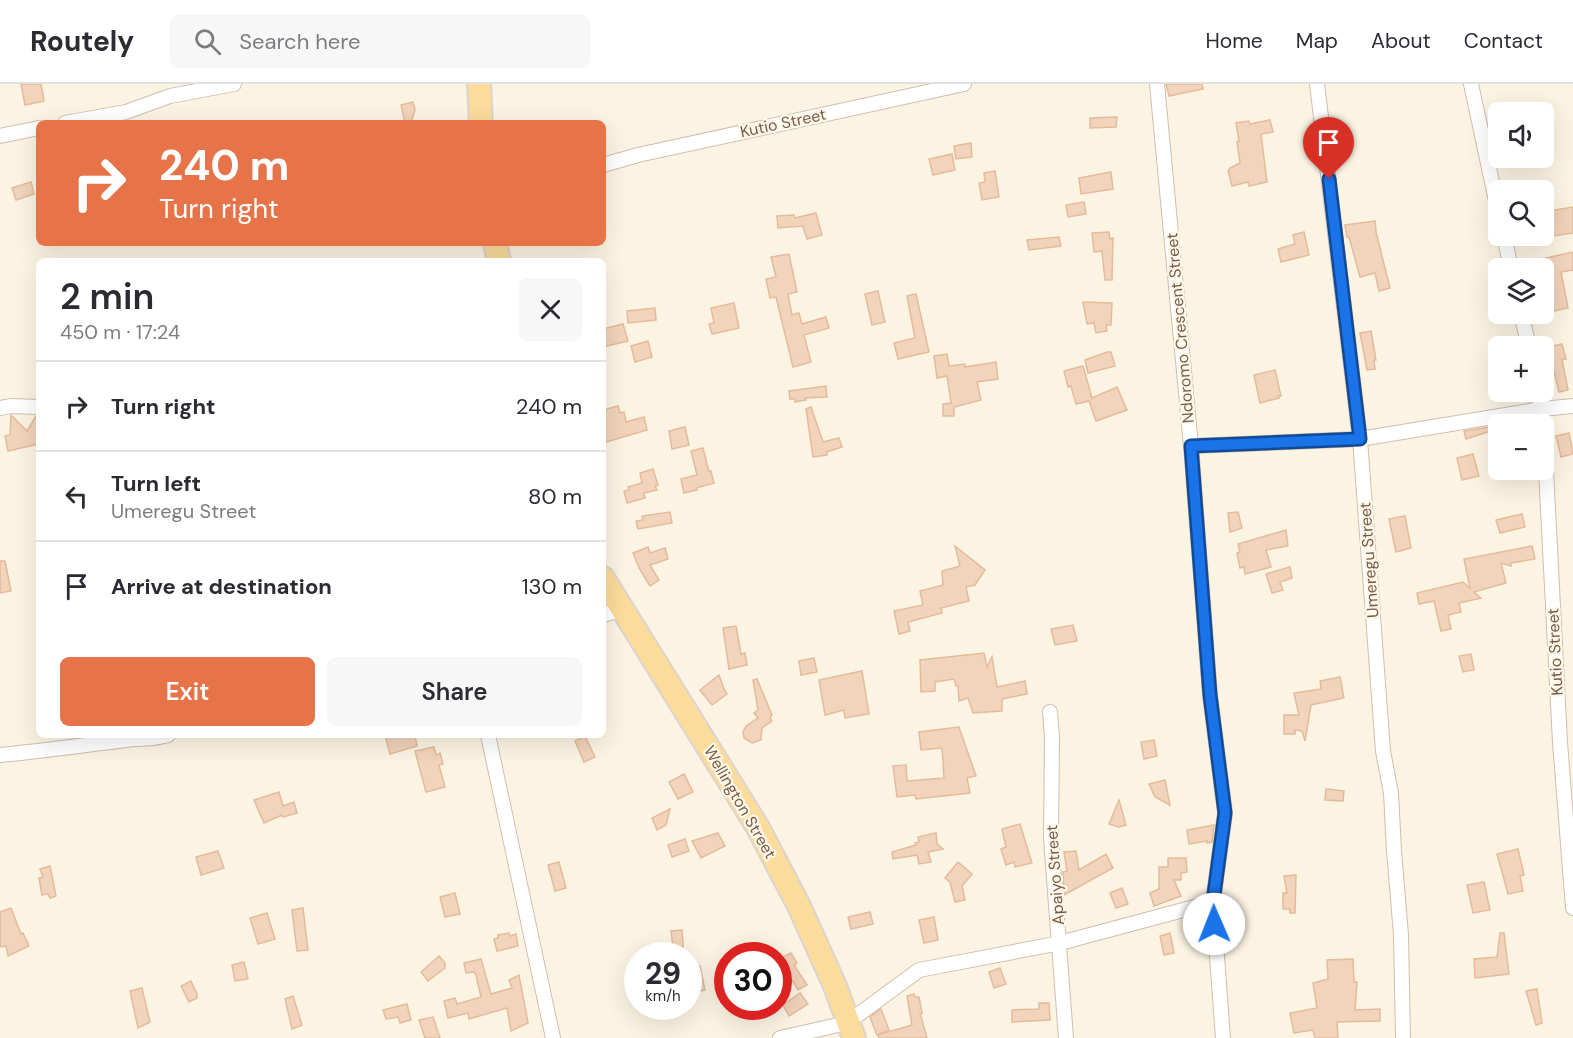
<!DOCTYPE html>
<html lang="en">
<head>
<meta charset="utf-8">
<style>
  :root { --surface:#fff; --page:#f7f7f7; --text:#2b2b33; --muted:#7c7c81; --line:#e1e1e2; --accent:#e67448 }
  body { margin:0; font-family:"DM Sans",sans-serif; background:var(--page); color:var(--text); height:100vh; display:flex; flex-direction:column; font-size:22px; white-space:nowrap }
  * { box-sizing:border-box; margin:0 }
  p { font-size:20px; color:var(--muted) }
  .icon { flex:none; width:33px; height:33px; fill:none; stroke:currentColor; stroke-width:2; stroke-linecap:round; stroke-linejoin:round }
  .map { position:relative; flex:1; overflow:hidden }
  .details { position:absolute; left:36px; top:174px; width:570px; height:480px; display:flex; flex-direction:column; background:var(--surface); border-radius:9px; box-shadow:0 6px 24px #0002 }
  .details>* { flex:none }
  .hud { position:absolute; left:36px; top:36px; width:570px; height:126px; border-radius:9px; box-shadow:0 6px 24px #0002; background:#e67448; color:#fff; overflow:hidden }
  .buttons { position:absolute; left:1488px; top:18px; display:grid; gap:12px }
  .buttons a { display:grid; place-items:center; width:66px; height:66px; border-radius:9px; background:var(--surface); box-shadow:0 6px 24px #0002; font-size:30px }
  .speed { position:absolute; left:624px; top:858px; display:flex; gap:12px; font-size:30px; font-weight:700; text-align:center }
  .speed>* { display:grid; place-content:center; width:78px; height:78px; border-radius:50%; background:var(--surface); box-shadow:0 6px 24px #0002; line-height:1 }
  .speed small { font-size:15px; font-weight:400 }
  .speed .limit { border:9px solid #d22; background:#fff; color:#111 }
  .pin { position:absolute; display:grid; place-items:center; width:51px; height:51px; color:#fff; margin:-62px -26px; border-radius:50% 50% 50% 0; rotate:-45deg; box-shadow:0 0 6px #0007 }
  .pin .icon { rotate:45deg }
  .me { position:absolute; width:66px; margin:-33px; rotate:359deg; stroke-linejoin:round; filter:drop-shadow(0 0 4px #0008) }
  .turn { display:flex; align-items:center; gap:21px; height:126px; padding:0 24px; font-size:27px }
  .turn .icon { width:78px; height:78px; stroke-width:2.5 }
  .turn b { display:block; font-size:42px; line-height:51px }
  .round { display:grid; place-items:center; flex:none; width:63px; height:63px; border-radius:9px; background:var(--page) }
  .head { display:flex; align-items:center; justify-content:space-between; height:102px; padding:0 24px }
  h1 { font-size:36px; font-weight:600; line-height:45px }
  .action { display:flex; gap:12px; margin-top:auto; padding:12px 24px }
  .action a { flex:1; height:69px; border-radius:9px; background:var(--accent); color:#fff; font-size:24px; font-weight:600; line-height:69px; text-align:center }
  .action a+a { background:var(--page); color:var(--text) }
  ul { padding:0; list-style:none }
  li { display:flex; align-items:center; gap:18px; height:90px; padding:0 24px; border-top:2px solid var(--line) }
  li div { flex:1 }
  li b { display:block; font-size:22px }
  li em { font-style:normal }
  header { display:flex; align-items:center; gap:36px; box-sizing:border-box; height:84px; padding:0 30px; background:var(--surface); border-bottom:2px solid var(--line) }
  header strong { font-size:28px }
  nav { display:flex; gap:33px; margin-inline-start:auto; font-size:21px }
  .search { width:420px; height:54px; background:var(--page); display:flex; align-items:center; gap:15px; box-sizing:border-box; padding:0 21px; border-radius:9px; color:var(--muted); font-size:22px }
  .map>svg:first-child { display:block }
</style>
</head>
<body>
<header>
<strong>Routely</strong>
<div class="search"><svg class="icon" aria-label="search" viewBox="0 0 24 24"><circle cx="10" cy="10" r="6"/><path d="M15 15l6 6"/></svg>Search here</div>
<nav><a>Home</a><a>Map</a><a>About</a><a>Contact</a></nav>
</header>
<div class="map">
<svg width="1573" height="954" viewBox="0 0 1573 954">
  <rect width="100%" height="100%" fill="#fcf4e3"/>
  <!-- building -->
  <g fill="#f2d3bb" stroke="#e4bb9b" stroke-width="1.5">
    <path d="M21,0H41L44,17L25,21Z"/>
    <path d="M1166,0H1202L1203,5L1169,12Z"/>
    <path d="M413,18L415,26L411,39H405L401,21Z"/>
    <path d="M1117,33L1116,43L1090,44V34Z"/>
    <path d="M1270,36L1273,48L1261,50L1267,98L1249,102L1248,98L1232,102L1228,87L1230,84L1240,79L1237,58L1239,57L1236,39L1249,37L1250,40Z"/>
    <path d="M971,59L972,73L956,75L954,62Z"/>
    <path d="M952,70L955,86L933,91L929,75Z"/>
    <path d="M995,87L999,113L982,116L979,99L985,98L984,89Z"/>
    <path d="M1111,88L1113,105L1081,110L1079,94Z"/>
    <path d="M31,98L34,110L16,116L12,104Z"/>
    <path d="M1084,118L1086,130L1068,133L1066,121Z"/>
    <path d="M1573,123V149L1553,152L1549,127Z"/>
    <path d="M816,129L822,151L807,155L803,142L778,144L777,132L794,131L795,134Z"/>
    <path d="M1375,137L1376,148L1390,204L1379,207L1375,189L1360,193L1349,153H1347L1345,141Z"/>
    <path d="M1109,148L1110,155L1113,154L1112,196H1105L1102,167L1094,168L1092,149Z"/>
    <path d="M1304,148L1309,171L1281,178L1278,165L1295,160L1293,151Z"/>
    <path d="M1059,153L1061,162L1029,166L1027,156Z"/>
    <path d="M1573,168V186L1561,188L1568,224L1544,229V210L1548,209L1541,175Z"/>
    <path d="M789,170L797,208L788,210L792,231L799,229L802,240L826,233L829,244L804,251L811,278L793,283L776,213L770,214L766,195L776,193L771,173Z"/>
    <path d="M878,207L885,238L872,241L865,210Z"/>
    <path d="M916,210L929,268L898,275L894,259L915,254L907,212Z"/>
    <path d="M1083,218L1112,219L1111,241H1106L1107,247L1096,249L1094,239L1087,240Z"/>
    <path d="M734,219L739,244L712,250L709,240L714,239L711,224Z"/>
    <path d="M655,224L656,236L628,239L627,227Z"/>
    <path d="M623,240L628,257L603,263V245Z"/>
    <path d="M1371,247L1376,276H1374L1375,285L1367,286L1360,249Z"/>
    <path d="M648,257L652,273L635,278L631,262Z"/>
    <path d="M1562,260L1566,275L1562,276L1568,306L1559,308L1548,263Z"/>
    <path d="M1107,268H1111L1115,282L1088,289L1085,276Z"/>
    <path d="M947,270L949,282L965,280V283L996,278L998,295L977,298L981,316L954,323V332H943V320L951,319L947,292L937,294L934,272Z"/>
    <path d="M1083,282L1092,314L1117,303L1127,326L1096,337L1089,317L1076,320L1071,302L1068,303L1064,287Z"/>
    <path d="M1275,286L1281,312H1278L1279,314L1260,319L1254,291Z"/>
    <path d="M826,302L827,313L805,314L806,316L795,318V315H790L789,307Z"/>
    <path d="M618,322L620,329L624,328L626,338L644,333L647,346L603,359V326Z"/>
    <path d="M811,323L823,358L839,354L842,363L827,368V371L813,373L806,325Z"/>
    <path d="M11,331L27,347L36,332H39V360L8,367L5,352L10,351Z"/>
    <path d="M1496,342L1497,345L1466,355L1464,347Z"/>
    <path d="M685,343L689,361L672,365L669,347Z"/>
    <path d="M1569,349L1573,370L1561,373L1556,352Z"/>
    <path d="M703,364L709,388L711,387L714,399L696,404L697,406L684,409L681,395L697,391L691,367Z"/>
    <path d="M1473,370L1479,392L1462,396L1457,374Z"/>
    <path d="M653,385L658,401L655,402L657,406L644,409L645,414L627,419L624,407L629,406L628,403L642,399L640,389Z"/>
    <path d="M670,428L672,439L638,445L636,437L643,436L642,432Z"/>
    <path d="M1238,428L1242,444L1230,448L1228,429Z"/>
    <path d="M1522,430L1525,443L1500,449L1496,436Z"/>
    <path d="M1405,432L1411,464L1396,468L1389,435Z"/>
    <path d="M1286,446L1288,462L1266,466L1271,483L1245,490L1244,483L1240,484L1237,469L1240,468L1238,460Z"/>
    <path d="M955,462L985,486L975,501L966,503L969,517L941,524L942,529L908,538L910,547L899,550L894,527L923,521L920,507L943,501L942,487L960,482Z"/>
    <path d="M1532,462L1535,475L1511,479V482L1501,479L1506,499L1474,508L1481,514L1459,519L1461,528L1448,531L1451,545L1441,547L1434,517L1419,520L1417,509L1463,498L1470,504L1464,475Z"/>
    <path d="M648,463L650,469L665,464L668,475L650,481L659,496L650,502L639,484L633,469Z"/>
    <path d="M0,477H5L11,507L0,509Z"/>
    <path d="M1290,483L1292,494L1280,498L1283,506L1272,509L1266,490Z"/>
    <path d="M1073,541L1077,557L1055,561L1051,545Z"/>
    <path d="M736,542L741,570L745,569L747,581L729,585L723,544Z"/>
    <path d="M984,569L987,583L992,573L997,603L1025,597L1027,610L1002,615V627L973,629L968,614L959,617L958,602H956L954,595L935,598V607L921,608L920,576Z"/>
    <path d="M1471,570L1474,586L1463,588L1459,572Z"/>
    <path d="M814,574L817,588L801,591L799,577Z"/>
    <path d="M862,587L869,630L845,634L844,626L825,631L819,596Z"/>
    <path d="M719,591L724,605L727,610L712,621L700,606Z"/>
    <path d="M1340,593L1344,614L1311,621L1305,657L1302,647L1295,646V650H1284V631H1299L1294,609L1321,605L1320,597Z"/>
    <path d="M757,595L772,631L770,634L772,637L762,644L761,656L752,659L744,654L743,648L746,642L758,634L754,629L758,626L753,596Z"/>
    <path d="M959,643L976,692L967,694L970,709L916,715L915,711L897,713L893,682L906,681L907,697L944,694L942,664L921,666L919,648Z"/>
    <path d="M385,651H415L417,662L390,670Z"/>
    <path d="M585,652L595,673L584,678L575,657Z"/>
    <path d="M1154,656L1157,672L1144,675L1141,658Z"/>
    <path d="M434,663L436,671L440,669L443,680L439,681L445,703L426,708L415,667Z"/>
    <path d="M684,690L693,708L678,715L669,698Z"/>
    <path d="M1165,696L1170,721L1155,713L1149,700Z"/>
    <path d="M1326,705L1344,707L1343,717L1325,716Z"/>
    <path d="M279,708L283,722L294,718L297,729L283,733L282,731L264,739L254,716Z"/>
    <path d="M1119,716L1126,741L1119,743L1109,740Z"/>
    <path d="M670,725L666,741L657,746L652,734Z"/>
    <path d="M1020,740L1032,779L1015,783L1014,778L1006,781L1001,765L1006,763L1002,745Z"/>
    <path d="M1214,741L1212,758L1207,759V757L1189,760L1187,746Z"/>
    <path d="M718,749L725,762L701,774L692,757Z"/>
    <path d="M936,749L937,760L943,765L928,768L931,778L919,780L917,771L893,775L892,768L916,761L915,759L919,758L918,753Z"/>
    <path d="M685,755L689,767L672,773L668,761Z"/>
    <path d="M1518,765L1524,791L1520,792L1523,807L1508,810L1497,770Z"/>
    <path d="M218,767L224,784L201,791L196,773Z"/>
    <path d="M1076,767L1079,786L1106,770L1113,784L1064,811L1063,788L1067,787L1064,768Z"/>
    <path d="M1168,774H1186L1187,788L1181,789V796H1174L1181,812L1154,822L1150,809L1159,805V783H1168Z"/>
    <path d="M559,778L566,804L555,807L548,781Z"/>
    <path d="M958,778L972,790L962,802L965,816L955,818L950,798L945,794Z"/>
    <path d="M50,782L56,812L50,814L48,810L42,811L39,794L43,793L40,785Z"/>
    <path d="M1296,791L1295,829H1290V825H1283V809H1287L1284,792Z"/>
    <path d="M1484,798L1490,826L1473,829L1467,801Z"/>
    <path d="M1122,804L1128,820L1116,824L1110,809Z"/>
    <path d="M455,809L460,830L445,833L440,813Z"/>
    <path d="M11,824L21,850L23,849L29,862L8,872L6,862L0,863V828Z"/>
    <path d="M303,824L308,866L297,867L292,826Z"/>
    <path d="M870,828L873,840L851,845L848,833Z"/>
    <path d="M267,829L275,855L258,860L250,834Z"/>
    <path d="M934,833L938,856L924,859L919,836Z"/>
    <path d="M682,846L684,872H674L671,847Z"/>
    <path d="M509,849L510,852L516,850L518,862L497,867L494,855L498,854V851Z"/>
    <path d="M1170,849L1174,869L1164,871L1160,852Z"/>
    <path d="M1500,849H1504L1509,890L1475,894L1474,875L1497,873Z"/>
    <path d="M791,869L797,879L794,881L807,901L798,906L786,886L778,891V876Z"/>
    <path d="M439,872L445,879V884L428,897L421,888Z"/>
    <path d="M481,875L491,910L512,904L509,896L519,891L528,939L511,947L507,924L469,935L468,929L448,934L444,917L455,914L457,920L481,913L476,891L474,888L466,889L464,879Z"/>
    <path d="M1353,875L1354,898H1357L1355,926L1380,925V937L1337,938L1338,954H1315L1313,946L1294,949L1290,929L1317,924L1313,899L1328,895L1327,876Z"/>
    <path d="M244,878L248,895L235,897L232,881Z"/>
    <path d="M700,882L705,906L688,910V885Z"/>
    <path d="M1000,884L1006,900L994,904L989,888Z"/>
    <path d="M191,897L197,910V914L189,918L181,902Z"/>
    <path d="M142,904L150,938L138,944L130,907Z"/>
    <path d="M1537,905L1542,939L1536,941L1526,907Z"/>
    <path d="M800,909L808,920L789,932L783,921Z"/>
    <path d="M914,910L915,913H919L922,929H920L927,954H879L878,951L912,941L907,912Z"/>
    <path d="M293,912L302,941L292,945L285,915Z"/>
    <path d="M1039,919H1049L1050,936L1012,938V926L1039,925Z"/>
    <path d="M407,920L411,936L400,939L398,933L386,935L383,926Z"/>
    <path d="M881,925L889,946L877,951L870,933Z"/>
    <path d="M433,933L440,954H425L419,936Z"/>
  </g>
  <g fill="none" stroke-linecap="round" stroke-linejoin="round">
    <!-- street casing -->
    <g stroke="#d0bead" stroke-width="16">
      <g id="street">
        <path d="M1157,0L1191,362L1210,611L1225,729L1213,818L1223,954"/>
        <path d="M1317,0L1360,355L1383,667L1391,709L1394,767L1401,851L1403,954"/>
        <path d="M1471,0L1498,126"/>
        <path d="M65,39L126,28L170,12L234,0"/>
        <path d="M0,52L39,44"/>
        <path d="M603,81L638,71L964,0"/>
        <path d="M1504,152L1511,184"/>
        <path d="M1521,230L1529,262"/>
        <path d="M1538,308L1543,340"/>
        <path d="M0,324L11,322L39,323"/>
        <path d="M1544,348L1560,658L1573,824"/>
        <path d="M1191,362L1360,355L1542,325L1573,322"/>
        <path d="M603,531L622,525"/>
        <path d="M1050,628L1052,653L1051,754L1066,954"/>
        <path d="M488,651L553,954"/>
        <path d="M0,671C42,667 84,661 126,656C140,654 154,656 168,651"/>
        <path d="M780,954L847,939L919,886L1060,859L1213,818"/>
      </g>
    </g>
    <!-- primary casing -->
    <g stroke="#dbd4d0" stroke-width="26">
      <g id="primary">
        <path d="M479,0L481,39"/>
        <path d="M495,159L499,177"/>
        <path d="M603,494L757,742L799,822L835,902L854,954"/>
      </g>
    </g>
    <!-- street -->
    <use href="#street" stroke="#fff" stroke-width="14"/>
    <!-- primary -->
    <use href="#primary" stroke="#fbdc9b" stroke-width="22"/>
  </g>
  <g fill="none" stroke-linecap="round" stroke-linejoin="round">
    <!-- route casing -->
    <g stroke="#114b97" stroke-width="15">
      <path id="route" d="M1214,840L1213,818L1225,729L1210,611L1191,362L1360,355L1329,95"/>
    </g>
    <!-- route -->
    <use href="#route" stroke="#1a73e8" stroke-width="10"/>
  </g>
  <g text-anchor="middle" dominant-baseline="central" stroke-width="4.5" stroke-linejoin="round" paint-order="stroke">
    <!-- street labels -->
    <g font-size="16" fill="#745b49" stroke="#fff8e9">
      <text transform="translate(783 39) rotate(-12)">Kutio Street</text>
      <text transform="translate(1180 244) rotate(-95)">Ndoromo Crescent Street</text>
      <text transform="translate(1369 476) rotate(-94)">Umeregu Street</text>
      <text transform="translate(1555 568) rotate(-93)">Kutio Street</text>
      <text transform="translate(740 718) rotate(60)">Wellington Street</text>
      <text transform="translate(1055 791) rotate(-94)">Apaiyo Street</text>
    </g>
  </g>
</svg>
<div class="buttons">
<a><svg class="icon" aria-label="sound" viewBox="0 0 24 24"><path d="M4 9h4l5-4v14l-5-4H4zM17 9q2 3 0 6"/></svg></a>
<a><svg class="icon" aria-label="search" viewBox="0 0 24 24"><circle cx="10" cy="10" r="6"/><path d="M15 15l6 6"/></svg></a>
<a><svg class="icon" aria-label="layers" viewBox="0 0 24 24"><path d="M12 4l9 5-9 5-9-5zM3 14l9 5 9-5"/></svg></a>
<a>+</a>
<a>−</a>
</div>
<div class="speed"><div>29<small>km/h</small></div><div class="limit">30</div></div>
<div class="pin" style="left:1329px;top:95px;background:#d93025"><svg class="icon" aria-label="arrive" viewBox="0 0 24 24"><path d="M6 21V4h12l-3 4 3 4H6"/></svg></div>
<svg class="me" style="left:1214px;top:840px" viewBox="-20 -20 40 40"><circle r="19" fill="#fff"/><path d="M0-13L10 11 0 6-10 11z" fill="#1a73e8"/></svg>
<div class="hud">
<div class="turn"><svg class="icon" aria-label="right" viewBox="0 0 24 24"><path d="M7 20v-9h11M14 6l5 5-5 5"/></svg><div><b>240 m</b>Turn right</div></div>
</div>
<section class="details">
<div class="head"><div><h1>2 min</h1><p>450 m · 17:24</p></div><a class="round"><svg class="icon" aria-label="close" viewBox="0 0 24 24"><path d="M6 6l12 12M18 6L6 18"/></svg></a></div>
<ul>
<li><svg class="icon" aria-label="right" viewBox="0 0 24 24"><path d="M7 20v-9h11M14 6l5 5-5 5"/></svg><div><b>Turn right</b></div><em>240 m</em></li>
<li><svg class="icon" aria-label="left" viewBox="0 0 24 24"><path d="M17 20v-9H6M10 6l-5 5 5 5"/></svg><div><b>Turn left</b><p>Umeregu Street</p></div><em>80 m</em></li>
<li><svg class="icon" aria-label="arrive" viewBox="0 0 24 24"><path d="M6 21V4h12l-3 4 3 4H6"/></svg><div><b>Arrive at destination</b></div><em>130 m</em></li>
</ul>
<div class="action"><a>Exit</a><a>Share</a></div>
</section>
</div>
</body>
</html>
